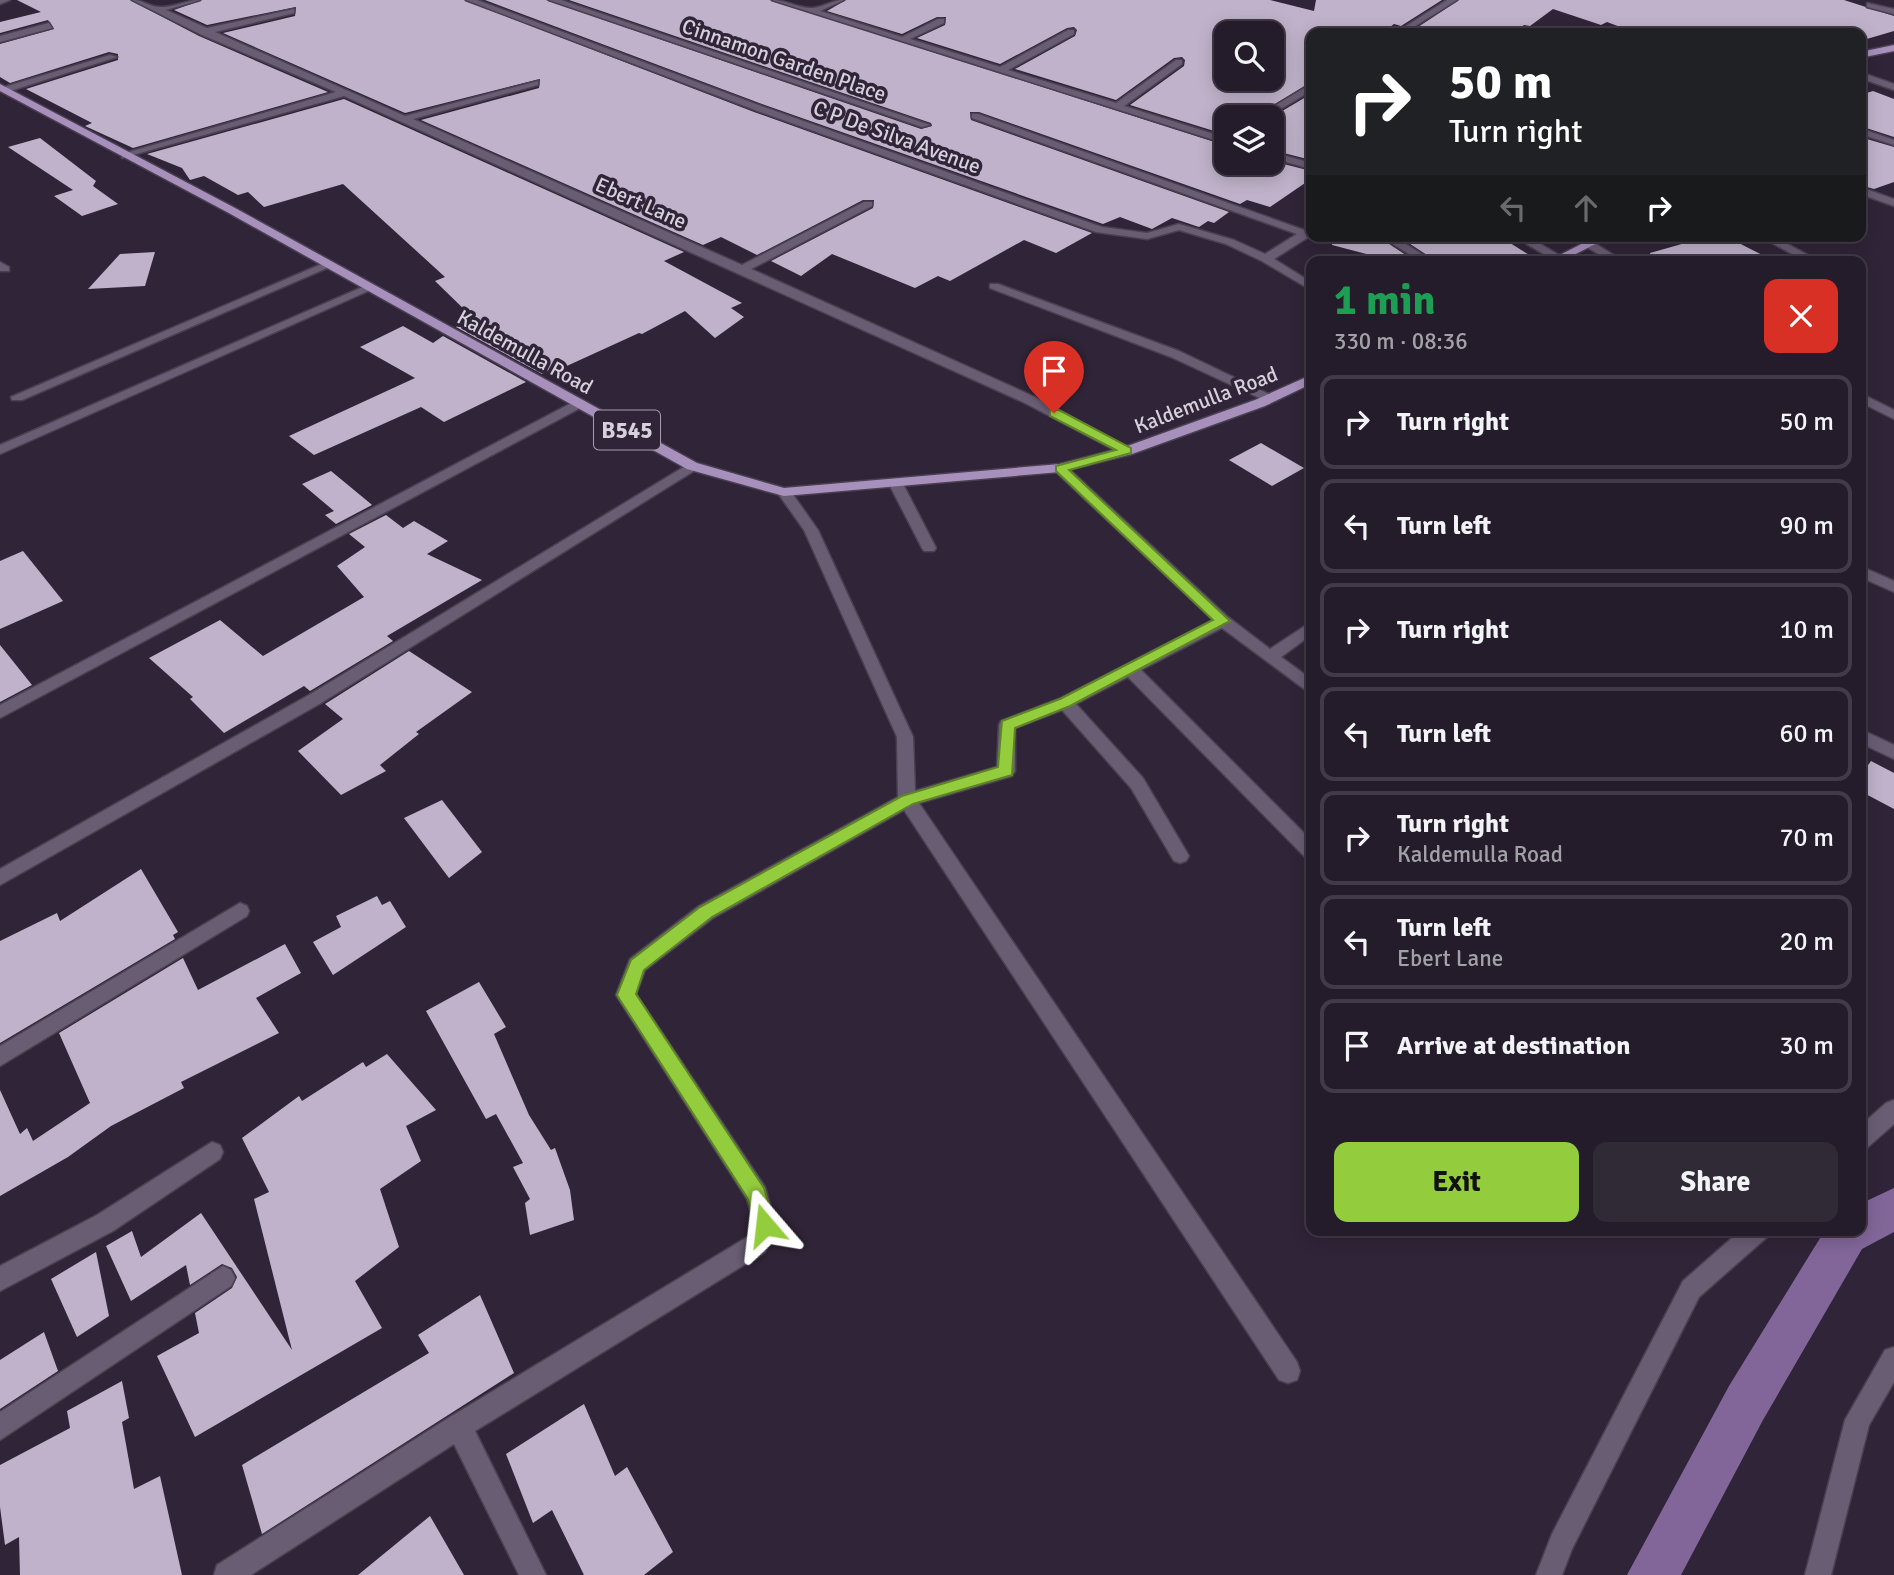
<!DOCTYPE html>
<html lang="en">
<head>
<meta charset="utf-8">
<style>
  :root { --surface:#241c2a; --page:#302936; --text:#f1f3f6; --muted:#a3a1a8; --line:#413a47; --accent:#93cd3e }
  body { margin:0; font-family:Signika,sans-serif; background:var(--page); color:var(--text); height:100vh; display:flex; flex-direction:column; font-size:26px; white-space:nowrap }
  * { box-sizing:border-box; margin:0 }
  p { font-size:23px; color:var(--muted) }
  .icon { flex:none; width:38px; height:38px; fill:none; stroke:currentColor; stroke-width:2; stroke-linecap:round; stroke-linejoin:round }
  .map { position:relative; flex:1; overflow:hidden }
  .panel { position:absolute; left:1306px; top:256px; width:560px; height:980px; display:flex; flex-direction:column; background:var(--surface); border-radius:14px; box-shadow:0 4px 18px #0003,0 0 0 2px var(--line) }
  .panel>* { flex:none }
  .top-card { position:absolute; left:1306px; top:28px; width:560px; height:214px; border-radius:14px; box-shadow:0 4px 18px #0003,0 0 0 2px var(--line); background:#202124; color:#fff; overflow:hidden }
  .tools { position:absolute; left:1214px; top:21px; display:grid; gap:14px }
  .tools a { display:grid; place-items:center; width:70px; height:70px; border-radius:14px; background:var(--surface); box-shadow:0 4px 18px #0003,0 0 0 2px var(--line); font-size:35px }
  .pin { position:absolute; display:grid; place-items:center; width:60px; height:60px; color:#fff; margin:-72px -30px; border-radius:50% 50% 50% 0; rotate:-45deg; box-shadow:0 0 7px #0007 }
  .pin .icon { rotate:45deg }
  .me { position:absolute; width:77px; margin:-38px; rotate:343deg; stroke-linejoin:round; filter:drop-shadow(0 0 5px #0008) }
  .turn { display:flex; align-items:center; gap:24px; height:147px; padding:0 28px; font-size:32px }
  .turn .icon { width:91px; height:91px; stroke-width:2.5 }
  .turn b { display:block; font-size:49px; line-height:60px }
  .lanes { display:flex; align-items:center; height:66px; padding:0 28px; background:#0003; justify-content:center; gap:35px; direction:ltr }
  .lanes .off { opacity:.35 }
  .round { display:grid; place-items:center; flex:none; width:74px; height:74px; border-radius:14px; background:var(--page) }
  .summary { display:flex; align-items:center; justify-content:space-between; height:119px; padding:0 28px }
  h1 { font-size:42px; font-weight:700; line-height:52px; color:#1e9e55 }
  .action { display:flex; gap:14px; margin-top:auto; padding:14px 28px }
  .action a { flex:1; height:80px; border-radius:14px; background:var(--accent); color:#111; font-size:28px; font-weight:700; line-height:80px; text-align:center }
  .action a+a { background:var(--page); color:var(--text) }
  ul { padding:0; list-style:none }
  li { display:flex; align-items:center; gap:21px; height:94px; margin:0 14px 10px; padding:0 14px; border:4px solid var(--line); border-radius:14px }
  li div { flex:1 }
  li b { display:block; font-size:26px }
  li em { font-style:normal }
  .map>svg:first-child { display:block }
</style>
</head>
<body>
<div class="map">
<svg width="1894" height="1575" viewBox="0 0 1894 1575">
  <rect width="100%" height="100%" fill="#302538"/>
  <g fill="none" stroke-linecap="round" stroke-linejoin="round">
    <!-- canal -->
    <path fill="#826699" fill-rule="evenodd" d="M1894,1188V1232L1862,1249L1763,1420L1681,1575H1627L1729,1386L1825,1230H1860V1204Z"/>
  </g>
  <!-- building -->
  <g fill="#bfb2ca" fill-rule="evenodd">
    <path d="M17,0H130L199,36L328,92L133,148L85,126L92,123L26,89L118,60V54L109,52L10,83L0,77V44L54,29L48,20L0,33V22L41,12Z"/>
    <path d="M202,0H464L754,112L1092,233L1056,253L1024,240L950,281L938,276L915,288L832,254L801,276L771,261L873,208L874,200H863L757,255L721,237L703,245L421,120L539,88L540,79L405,113L223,33L295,16L296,7L207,25L174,10Z"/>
    <path d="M485,0H546L921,129L932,126L931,123L569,0H770L1227,146V163L1272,161L1311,171V179L1270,207L1247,200L1240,204L979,112H970L971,120L1229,212L1214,223L1208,221L1199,227L1172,218L1152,229L1120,217L1103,224L762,104Z"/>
    <path d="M846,0H1270L1314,11L1316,0H1442L1401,26L1394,24L1382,33L1355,29L1349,33H1311V82L1254,117H1227V135L1130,105L1184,66L1185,60L1182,57L1174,58L1116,100L1015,69L1075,36L1077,30L1074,27L1067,28L1000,64L917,38L945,25L946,17H937L902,34L827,11ZM1227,33H1272V79H1227Z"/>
    <path d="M1459,0H1844L1894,16V31L1860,41V33H1636L1607,22L1601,25L1553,9L1530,26L1524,25L1512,33H1431L1415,29Z"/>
    <path d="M1873,91L1894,99V137L1860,126V95Z"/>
    <path d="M1311,94V160L1272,150V117Z"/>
    <path d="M344,99L684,252L664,261L742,303L731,308L744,317L715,338L685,311L642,334L639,333L558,370L554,368L542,374L456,327L471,316L435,281L445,277L343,184L264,207L248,192L238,195L204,176L190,180L182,168L147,154Z"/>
    <path d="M1860,137L1894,147V182L1874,189L1860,185Z"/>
    <path d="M40,138L96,181L93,186L118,204L82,216L54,196L73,190L8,147Z"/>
    <path d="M1333,236H1377L1415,261H1393L1332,245Z"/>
    <path d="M1398,236H1499L1539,261H1436Z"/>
    <path d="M1710,236H1725L1774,261H1651L1650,253Z"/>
    <path d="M155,252L145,286L88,289L120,254Z"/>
    <path d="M403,326L433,343L443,336L526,382L444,422L421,407L314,455L289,436L415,378L360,347Z"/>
    <path d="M1261,443L1304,468L1272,486L1229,460Z"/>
    <path d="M331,471L371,504L372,505L336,524L325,515L334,511L302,484Z"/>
    <path d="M386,515L403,528L414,521L448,541L427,554L482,580L387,636L393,641L310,691L304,686L224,733L190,699L193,697L149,658L220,620L263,656L364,597L337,566L365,547L349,534Z"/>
    <path d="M23,551L63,601L0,629V561Z"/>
    <path d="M0,645L32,685L0,702Z"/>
    <path d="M409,651L472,692L416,732L419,734L380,765L386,771L341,795L298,751L343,719L325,704Z"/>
    <path d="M1871,761L1894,773V809L1860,791V776Z"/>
    <path d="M442,800L482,852L449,878L404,818Z"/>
    <path d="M141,869L178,932L173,935L175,939L0,1043V941L57,913L60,921Z"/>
    <path d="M377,896L382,905L390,901L406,927L333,975L313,942L341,927L336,916Z"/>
    <path d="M285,944L301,973L256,998L279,1033L181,1082L184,1088L111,1126L68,1157L0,1196V1090L20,1134L27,1128L33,1141L90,1103L59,1033L183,958L198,990Z"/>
    <path d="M479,982L506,1027L494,1034L529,1115L551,1150L555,1148L570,1190L574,1220L530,1235L525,1203L530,1199L513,1167L523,1163L496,1114L486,1119L426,1011Z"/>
    <path d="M387,1054L436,1110L406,1126L421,1161L380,1189L399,1247L355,1281L382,1328L195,1437L157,1356L199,1333L195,1313L232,1288L237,1277L232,1268L222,1264L190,1285L186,1265L131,1301L106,1246L132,1231L141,1257L201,1213L292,1350L254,1199L269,1192L242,1138L299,1096L302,1101L363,1062L366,1067Z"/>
    <path d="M96,1252L109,1316L77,1337L51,1279Z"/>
    <path d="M480,1295L514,1373L262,1534L242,1465L429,1353L418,1335Z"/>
    <path d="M44,1332L58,1371L0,1409V1360Z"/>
    <path d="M122,1381L129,1418L122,1422L134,1489L160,1476L182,1575H20L19,1537L5,1545L0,1507V1465L70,1428L67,1411Z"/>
    <path d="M584,1404L615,1476L627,1467L673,1552L644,1575H584L552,1510L533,1523L506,1454Z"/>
    <path d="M430,1516L464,1575H358Z"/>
  </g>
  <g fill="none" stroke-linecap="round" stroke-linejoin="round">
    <!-- minor casing -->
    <g stroke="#4b4052" stroke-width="3">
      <g id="minor">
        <path d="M0,0H10L0,4Z"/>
        <path d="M132,0C143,0 150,7 160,7C173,8 187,0 200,0L166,10L207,28L294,9V13L215,32L405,116L538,81V85L413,119L742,265L864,202H872V206L751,269L1035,397L1134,451L1127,455L1122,454L1025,403L344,96L122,158V154L336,92L200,34Z"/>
        <path d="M466,0H477L761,106L1102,227L1147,233L1179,224L1234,240L1265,254L1297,234L972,118V114H978L1304,230L1311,227L1310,236L1274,259L1311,282V290L1262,261L1226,244L1179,230L1147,239L1096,232L755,110Z"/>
        <path d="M549,0H561L930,125L922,127Z"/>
        <path d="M772,0C786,0 798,8 811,8C822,8 832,0 844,0L820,11L902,37L938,19H944V23L910,39L1000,67L1068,30H1074V34L1008,70L1116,103L1176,60H1182V64L1124,106L1227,138V144Z"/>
        <path d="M1447,0H1457L1404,33H1395Z"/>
        <path d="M1867,3L1894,9V14L1867,7Z"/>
        <path d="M49,23L52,28L0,42V36Z"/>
        <path d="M110,55L117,57L7,92L0,91L1,88Z"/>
        <path d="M1860,72L1894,84V90L1860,78Z"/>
        <path d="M1311,84V91L1267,117H1256Z"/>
        <path d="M1860,128L1894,140V145L1860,134Z"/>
        <path d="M1272,152L1311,163V169L1272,158Z"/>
        <path d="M1860,187L1894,199V206L1860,194Z"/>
        <path d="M1380,236H1393L1433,261H1420Z"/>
        <path d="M1513,236H1527L1564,258L1554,260Z"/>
        <path d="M1759,236H1773L1819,261H1805Z"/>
        <path d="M1585,242H1593L1623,261H1610L1585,246Z"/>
        <path d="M0,262L9,267V271H0Z"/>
        <path d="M324,263L334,265L22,400H12L11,397Z"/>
        <path d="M990,284H998L1179,351L1277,398L1276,401H1266L1171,357L990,288Z"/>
        <path d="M365,286L375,288L0,454V445Z"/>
        <path d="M1860,393L1894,410V419L1860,402Z"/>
        <path d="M579,399L585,403L584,406L0,718V705Z"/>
        <path d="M692,462L699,466L697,469L321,703L0,885V869L309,695Z"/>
        <path d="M1060,464L1065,465L1228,617L1270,649L1311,622V635L1281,657L1311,679V694L1222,628L1141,670L1311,840V859L1305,857L1128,677L1076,704L1143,778L1189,856L1186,861L1180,863L1174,861L1131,788L1062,710L1015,728V771L1012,776L919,803L1297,1362L1300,1371L1297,1380L1288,1383L1279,1380L904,810L713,918L645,970L636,994L765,1187L776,1225L765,1252L475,1431L546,1575H519L454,1444L251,1575H214L217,1565L450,1417L749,1236L754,1225L747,1199L616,995L630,959L699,906L898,797L897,737L804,530L777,492L779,489H789L818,530L913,737L915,791L997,767L999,725L1001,721L1059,699L1213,620L1055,471L1053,468Z"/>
        <path d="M896,480L903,484L936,548L934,551H924L922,548L889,484Z"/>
        <path d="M1860,566L1894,581V592L1860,577Z"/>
        <path d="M1860,729L1894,745V759L1860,743Z"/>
        <path d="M240,903L247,906L249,911L247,916L0,1066V1046Z"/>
        <path d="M1894,1100V1124L1868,1147L1860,1150V1126L1886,1103Z"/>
        <path d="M212,1142L220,1145L223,1152L220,1159L113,1231L0,1291V1266L97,1215Z"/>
        <path d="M1741,1230H1769L1766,1238L1699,1297L1572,1549L1562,1575H1536L1552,1534L1683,1281Z"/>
        <path d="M223,1266L231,1270L235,1278L231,1286L0,1440V1412Z"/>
        <path d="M1894,1347V1382L1869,1425L1831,1575H1805L1845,1420L1885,1350Z"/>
      </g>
    </g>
    <!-- major casing -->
    <g stroke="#4b4052" stroke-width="3">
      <g id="major">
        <path d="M1894,45V51L1860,58V52Z"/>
        <path d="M0,84L235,208L697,463L784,488L1060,464L1122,448L1255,400L1311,375V384L1265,406L1132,454L1060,472L784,496L687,469L227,212L0,91Z"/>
        <path d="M1597,236H1611L1562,261H1548Z"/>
      </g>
    </g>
    <!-- minor -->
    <use href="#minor" fill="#695d74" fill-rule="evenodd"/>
    <!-- major -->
    <use href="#major" fill="#a890bd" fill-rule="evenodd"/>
  </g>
  <!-- route -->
  <path fill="#93cd3e" stroke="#608528" stroke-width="2" d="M1050,410H1059L1131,448V453L1069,470L1230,621L1070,706L1015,728L1012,775L913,804L712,917L644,970L636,994L764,1188L775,1225L772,1232L765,1235L758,1232L748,1199L620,1000L617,995L631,960L700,907L902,796L998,767L1002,721L1060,699L1213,620L1056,471V466L1116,450L1050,416Z"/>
  <g text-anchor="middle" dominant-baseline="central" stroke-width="7" stroke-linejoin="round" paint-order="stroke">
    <!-- far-street labels -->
    <g font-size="21" fill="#d6d0dc" stroke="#302538">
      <text transform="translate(784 60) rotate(19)">Cinnamon Garden Place</text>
      <text transform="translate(897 137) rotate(20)">C P De Silva Avenue</text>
      <text transform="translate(641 203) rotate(24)">Ebert Lane</text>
      <text transform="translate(525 352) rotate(29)">Kaldemulla Road</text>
      <text transform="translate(1206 400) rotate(-21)">Kaldemulla Road</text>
    </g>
    <!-- shield labels -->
    <rect fill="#302538" stroke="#a49dab" stroke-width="2" x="594" y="410.5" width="66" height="39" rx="5"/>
    <g font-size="23" font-weight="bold" fill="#d6d0dc">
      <text x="627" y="430">B545</text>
    </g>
  </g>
</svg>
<div class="tools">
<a><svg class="icon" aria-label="search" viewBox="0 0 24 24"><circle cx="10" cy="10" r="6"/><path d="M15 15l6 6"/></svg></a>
<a><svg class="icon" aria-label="layers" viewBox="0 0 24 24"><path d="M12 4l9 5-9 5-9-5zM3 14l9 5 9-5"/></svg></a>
</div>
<div class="pin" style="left:1054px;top:413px;background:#d93025"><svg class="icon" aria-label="arrive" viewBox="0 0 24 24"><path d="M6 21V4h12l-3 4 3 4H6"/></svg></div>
<svg class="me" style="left:765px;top:1225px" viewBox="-20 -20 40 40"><path d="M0-17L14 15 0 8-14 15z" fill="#93cd3e" stroke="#fff" stroke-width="4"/></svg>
<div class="top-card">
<div class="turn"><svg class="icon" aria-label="right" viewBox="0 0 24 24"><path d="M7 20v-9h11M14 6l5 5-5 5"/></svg><div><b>50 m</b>Turn right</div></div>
<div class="lanes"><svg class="icon off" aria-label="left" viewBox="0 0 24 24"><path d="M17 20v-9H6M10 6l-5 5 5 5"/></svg><svg class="icon off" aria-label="ahead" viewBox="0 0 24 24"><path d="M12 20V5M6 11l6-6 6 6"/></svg><svg class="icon" aria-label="right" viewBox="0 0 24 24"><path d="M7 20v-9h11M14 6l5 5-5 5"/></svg></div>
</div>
<section class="panel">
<div class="summary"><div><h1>1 min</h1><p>330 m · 08:36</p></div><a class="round" style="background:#d93025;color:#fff"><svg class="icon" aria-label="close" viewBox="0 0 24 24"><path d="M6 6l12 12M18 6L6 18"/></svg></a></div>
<ul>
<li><svg class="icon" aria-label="right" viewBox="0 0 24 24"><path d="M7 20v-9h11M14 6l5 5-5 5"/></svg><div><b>Turn right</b></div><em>50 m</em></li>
<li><svg class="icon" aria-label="left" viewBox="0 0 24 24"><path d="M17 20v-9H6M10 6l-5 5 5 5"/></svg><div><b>Turn left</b></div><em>90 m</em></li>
<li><svg class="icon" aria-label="right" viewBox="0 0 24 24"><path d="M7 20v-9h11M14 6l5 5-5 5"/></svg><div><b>Turn right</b></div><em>10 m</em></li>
<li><svg class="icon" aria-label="left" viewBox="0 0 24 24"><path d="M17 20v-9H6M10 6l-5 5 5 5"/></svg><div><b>Turn left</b></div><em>60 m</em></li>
<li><svg class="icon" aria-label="right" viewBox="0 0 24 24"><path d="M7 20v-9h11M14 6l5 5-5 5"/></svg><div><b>Turn right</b><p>Kaldemulla Road</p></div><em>70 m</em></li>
<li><svg class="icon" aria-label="left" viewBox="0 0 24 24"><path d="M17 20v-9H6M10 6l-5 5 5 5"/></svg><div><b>Turn left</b><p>Ebert Lane</p></div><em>20 m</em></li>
<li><svg class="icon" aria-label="arrive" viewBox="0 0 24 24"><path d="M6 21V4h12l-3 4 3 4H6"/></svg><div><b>Arrive at destination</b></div><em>30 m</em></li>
</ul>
<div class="action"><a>Exit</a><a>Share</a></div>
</section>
</div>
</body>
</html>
